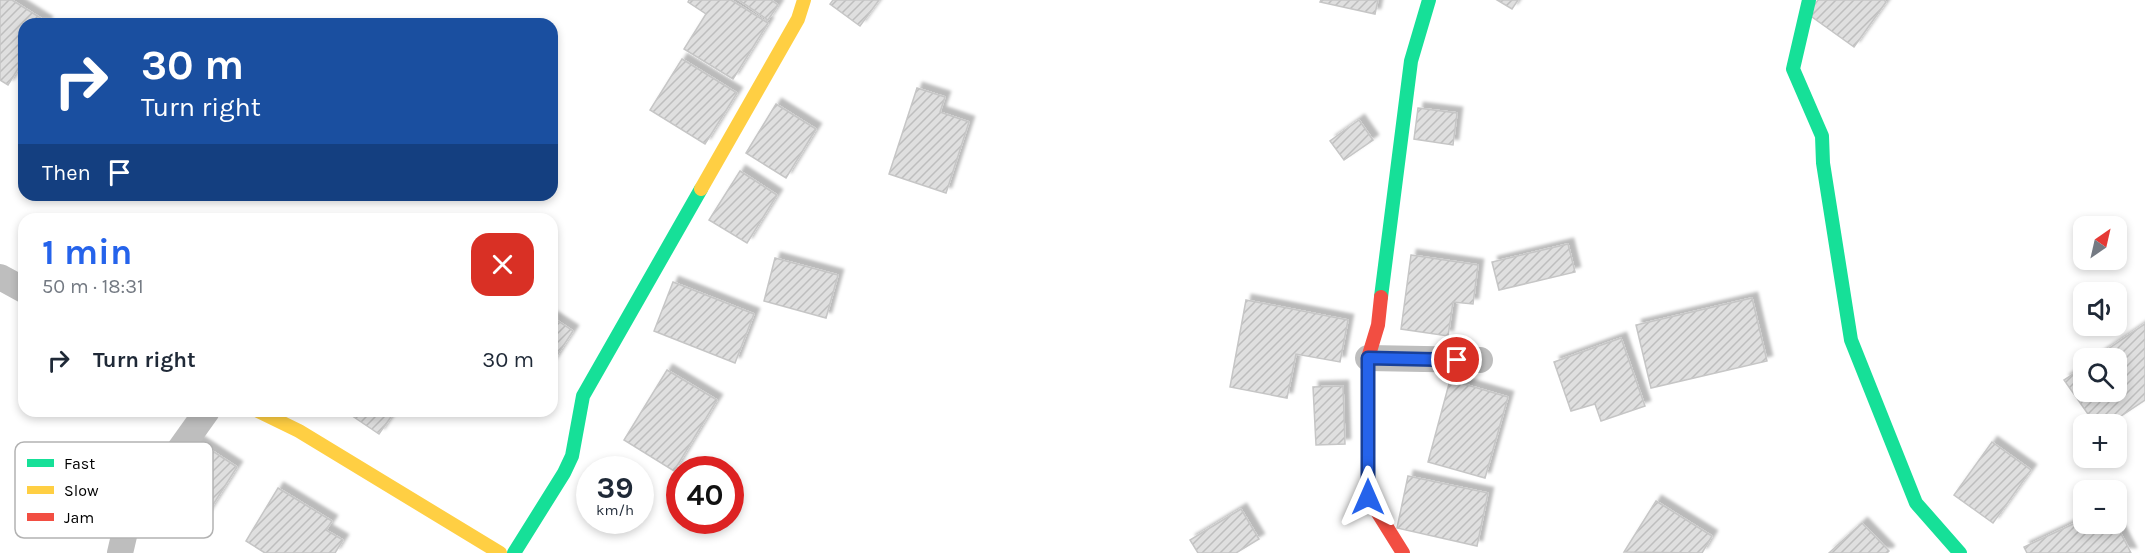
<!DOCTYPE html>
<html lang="en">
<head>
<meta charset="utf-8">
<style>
  :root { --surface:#fff; --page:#f6f6f7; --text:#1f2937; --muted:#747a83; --accent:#2563eb }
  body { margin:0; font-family:Karla,sans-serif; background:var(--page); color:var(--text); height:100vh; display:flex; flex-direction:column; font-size:22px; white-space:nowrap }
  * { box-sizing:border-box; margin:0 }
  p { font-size:20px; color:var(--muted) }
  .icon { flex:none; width:33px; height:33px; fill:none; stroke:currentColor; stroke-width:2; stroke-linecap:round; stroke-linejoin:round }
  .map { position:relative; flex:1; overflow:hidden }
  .details { position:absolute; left:18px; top:213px; width:540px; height:204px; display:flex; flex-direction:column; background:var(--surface); border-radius:18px; box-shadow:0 3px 9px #0003 }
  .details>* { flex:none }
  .guide { position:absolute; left:18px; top:18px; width:540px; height:183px; border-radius:18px; box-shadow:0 3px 9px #0003; background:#1a4fa0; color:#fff; overflow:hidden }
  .needle { width:39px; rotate:34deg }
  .tools { position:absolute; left:2073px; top:216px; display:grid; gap:12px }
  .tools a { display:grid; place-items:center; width:54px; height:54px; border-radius:12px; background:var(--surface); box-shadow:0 3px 9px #0003; font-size:30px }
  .speed { position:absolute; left:576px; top:456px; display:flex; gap:12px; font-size:30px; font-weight:700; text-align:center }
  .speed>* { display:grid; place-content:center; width:78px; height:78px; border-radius:50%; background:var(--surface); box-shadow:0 3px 9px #0003; line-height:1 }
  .speed small { font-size:15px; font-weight:400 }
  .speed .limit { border:9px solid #d22; background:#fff; color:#111 }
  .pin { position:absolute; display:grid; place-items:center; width:51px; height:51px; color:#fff; margin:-26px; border:3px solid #fff; border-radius:50%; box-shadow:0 2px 6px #0007 }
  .me { position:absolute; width:66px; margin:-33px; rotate:0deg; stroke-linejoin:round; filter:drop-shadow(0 0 4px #0008) }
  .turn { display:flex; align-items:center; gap:21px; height:126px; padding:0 24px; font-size:27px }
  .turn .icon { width:78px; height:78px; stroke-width:2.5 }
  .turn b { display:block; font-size:42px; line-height:51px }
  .then { display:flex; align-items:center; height:57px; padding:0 24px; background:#0003; gap:12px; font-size:22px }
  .round { display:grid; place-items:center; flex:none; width:63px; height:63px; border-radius:18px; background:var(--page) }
  .overview { display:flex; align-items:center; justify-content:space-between; height:102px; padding:0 24px }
  h1 { font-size:36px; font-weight:700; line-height:45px; color:var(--accent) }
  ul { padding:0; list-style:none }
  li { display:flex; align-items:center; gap:18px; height:90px; padding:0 24px }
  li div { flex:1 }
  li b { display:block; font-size:22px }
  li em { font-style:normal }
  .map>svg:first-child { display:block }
</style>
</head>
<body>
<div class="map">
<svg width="2145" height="553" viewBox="0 0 2145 553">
  <defs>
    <pattern id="building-hatch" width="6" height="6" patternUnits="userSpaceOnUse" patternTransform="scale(1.5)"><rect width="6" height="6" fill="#dfdfdf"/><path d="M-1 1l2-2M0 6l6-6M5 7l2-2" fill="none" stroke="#bebebe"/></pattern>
    <filter id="shadow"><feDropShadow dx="5.5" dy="-5.5" stdDeviation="1.5" flood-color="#0004"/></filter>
  </defs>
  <rect width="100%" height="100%" fill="#fff"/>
  <!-- building -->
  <g fill="url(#building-hatch)" stroke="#c6c6c6" stroke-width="1.5" filter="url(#shadow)">
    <path d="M0,0H12L47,22L46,24H24V59L8,85L0,80Z"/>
    <path d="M689,0H731L768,23L733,79L684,49L706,14L688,2Z"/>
    <path d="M739,0H771L778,5L768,20Z"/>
    <path d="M833,0H879L860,26L830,4Z"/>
    <path d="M1321,0H1378L1375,14L1320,2Z"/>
    <path d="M1497,0H1518L1512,9Z"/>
    <path d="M1818,0H1884L1886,2L1854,47L1808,14Z"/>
    <path d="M682,59L737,93L705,144L650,110Z"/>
    <path d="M917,88L945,97L940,112L969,122L946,193L889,174Z"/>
    <path d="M776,104L816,129L786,178L746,153Z"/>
    <path d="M1418,108L1457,113L1453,145L1414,139Z"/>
    <path d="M1359,120L1373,140L1344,160L1330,141Z"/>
    <path d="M740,171L777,195L747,243L709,220Z"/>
    <path d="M1568,244L1575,272L1499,290L1492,262Z"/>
    <path d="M1411,255L1478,265L1473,304L1453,302L1448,336L1401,329Z"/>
    <path d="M775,258L838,275L826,318L764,301Z"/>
    <path d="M673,282L754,314L735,363L654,331Z"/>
    <path d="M1752,298L1767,361L1651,388L1636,325Z"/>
    <path d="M1246,300L1348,320L1340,362L1296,354L1287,398L1230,387Z"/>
    <path d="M552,317L573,331L552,363Z"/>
    <path d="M2145,324V400L2109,424H2095L2064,380L2084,367V392H2116V358H2095Z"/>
    <path d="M1621,338L1645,406L1601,421L1595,404L1571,411L1554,362Z"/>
    <path d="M667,370L717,400L674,471L624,440Z"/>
    <path d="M1450,380L1508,397L1485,478L1428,462Z"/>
    <path d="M1343,386L1345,444L1316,445L1313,387Z"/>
    <path d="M345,411H395L379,434Z"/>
    <path d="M194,439L237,467L202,522L158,494Z"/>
    <path d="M1992,442L2031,470L1993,523L1954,495Z"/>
    <path d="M1408,476L1488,493L1477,546L1397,528Z"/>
    <path d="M278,488L332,521L326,530L343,540L335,553H265L246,541Z"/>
    <path d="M1656,501L1712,536L1702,553L1624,552Z"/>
    <path d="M1241,509L1259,539L1236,553H1198L1190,540Z"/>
    <path d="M2084,519V524H2116L2131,553H2027L2024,547Z"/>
    <path d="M1862,523L1889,551L1887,553H1829Z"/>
  </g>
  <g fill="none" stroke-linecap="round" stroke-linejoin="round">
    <!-- street -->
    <g stroke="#bebebe" stroke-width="26">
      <path d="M0,277L24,290"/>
      <path d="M1368,358L1480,360"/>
      <path d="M120,553L127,523L207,411"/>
    </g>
    <!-- fast -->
    <g stroke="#16e098" stroke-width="14">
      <path d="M1809,0L1793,69L1822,136L1823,163L1851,340L1916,503L1960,553"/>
      <path d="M1381,297L1411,61L1429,0"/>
      <path d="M514,553L564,473L572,456L583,396L701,189"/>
    </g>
    <!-- slow -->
    <g stroke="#ffcf43" stroke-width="14">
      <path d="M701,189L798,19L804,0"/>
      <path d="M258,411L299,431L500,553"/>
    </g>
    <!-- jam -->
    <path stroke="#f24e42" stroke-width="14" d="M1381,297L1378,325L1368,358V497L1403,553"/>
  </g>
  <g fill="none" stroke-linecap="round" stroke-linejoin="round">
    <!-- route casing -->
    <g stroke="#184099" stroke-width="15">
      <path id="route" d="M1368,497V358L1457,360"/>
    </g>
    <!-- route -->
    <use href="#route" stroke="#2563eb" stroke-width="10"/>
  </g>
  <!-- legend -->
  <rect x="15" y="442" width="198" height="96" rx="9" fill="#fff" stroke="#b2b2b2" stroke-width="1.5"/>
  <rect x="27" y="459" width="27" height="8" fill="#16e098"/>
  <rect x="27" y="486" width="27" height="8" fill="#ffcf43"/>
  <rect x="27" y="513" width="27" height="8" fill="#f24e42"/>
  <g font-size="16" fill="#000">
    <text x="64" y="469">Fast</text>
    <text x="64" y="496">Slow</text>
    <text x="64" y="523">Jam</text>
  </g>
</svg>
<div class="tools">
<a><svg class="needle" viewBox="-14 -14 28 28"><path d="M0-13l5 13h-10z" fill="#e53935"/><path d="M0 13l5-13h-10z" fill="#747a83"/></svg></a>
<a><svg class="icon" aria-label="sound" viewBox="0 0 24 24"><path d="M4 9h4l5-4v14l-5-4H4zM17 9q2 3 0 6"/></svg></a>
<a><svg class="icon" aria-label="search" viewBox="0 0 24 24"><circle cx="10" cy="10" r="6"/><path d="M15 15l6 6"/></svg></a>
<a>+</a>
<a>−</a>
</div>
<div class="speed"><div>39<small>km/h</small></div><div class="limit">40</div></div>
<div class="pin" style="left:1457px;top:360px;background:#d93025"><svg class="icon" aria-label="arrive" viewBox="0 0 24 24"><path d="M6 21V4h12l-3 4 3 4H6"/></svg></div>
<svg class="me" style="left:1368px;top:497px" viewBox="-20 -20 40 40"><path d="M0-17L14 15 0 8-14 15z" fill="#2563eb" stroke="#fff" stroke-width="4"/></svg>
<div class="guide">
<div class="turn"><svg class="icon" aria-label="right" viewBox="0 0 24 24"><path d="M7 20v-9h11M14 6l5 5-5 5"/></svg><div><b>30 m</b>Turn right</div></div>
<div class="then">Then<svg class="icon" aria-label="arrive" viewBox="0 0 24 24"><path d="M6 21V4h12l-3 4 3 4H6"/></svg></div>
</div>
<section class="details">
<div class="overview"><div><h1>1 min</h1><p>50 m · 18:31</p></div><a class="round" style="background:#d93025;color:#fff"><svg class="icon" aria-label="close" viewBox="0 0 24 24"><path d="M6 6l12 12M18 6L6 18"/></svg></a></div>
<ul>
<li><svg class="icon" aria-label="right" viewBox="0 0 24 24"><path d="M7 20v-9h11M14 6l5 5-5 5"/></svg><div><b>Turn right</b></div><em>30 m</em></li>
</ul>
</section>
</div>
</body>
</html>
